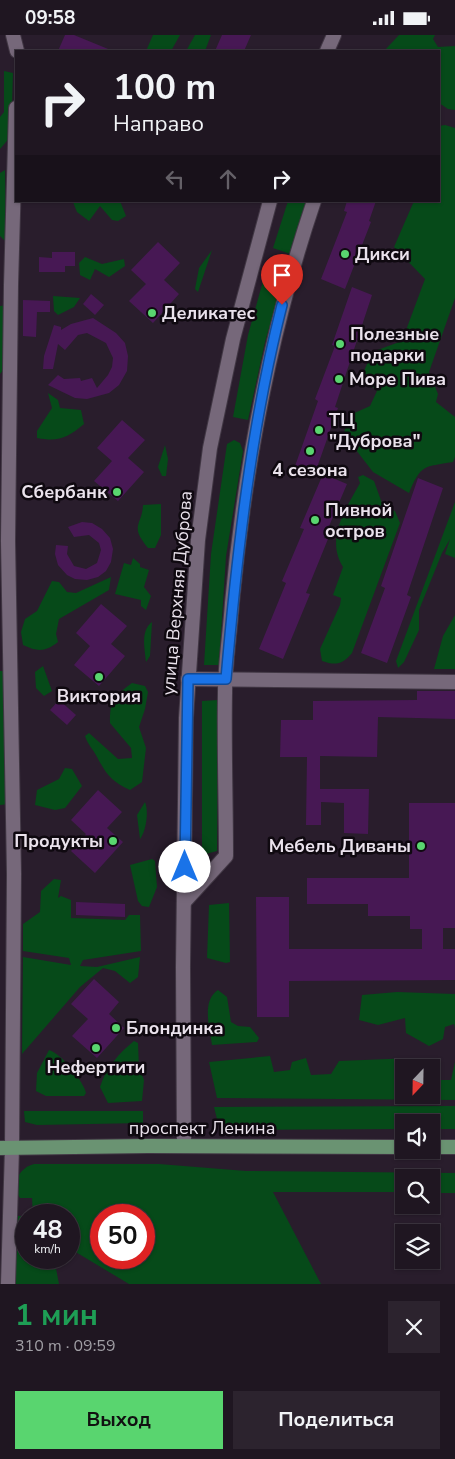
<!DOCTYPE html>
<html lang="ru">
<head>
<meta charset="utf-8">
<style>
  :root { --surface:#1f1621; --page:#2c232e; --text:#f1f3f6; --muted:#a19fa5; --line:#3c353f; --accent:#59d56f }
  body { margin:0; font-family:"Nunito Sans",sans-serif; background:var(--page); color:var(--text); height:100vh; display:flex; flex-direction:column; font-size:19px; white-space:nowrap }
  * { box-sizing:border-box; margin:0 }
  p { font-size:16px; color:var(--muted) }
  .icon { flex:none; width:28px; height:28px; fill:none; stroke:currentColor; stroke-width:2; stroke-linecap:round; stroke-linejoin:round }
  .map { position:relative; height:1249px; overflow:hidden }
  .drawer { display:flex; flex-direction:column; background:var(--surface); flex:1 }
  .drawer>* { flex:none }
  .banner { position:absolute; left:15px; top:15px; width:425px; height:152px; border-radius:0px; box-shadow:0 1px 4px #0004,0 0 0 1px var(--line); background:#1f1621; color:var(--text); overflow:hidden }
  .needle { width:32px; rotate:202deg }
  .tools { position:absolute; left:395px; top:1024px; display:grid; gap:10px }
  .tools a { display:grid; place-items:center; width:45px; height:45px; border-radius:0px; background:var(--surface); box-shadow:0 1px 4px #0004,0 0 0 1px var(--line); font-size:25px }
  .speed { position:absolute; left:15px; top:1169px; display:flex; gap:10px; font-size:25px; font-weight:700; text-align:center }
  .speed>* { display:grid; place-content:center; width:65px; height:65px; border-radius:50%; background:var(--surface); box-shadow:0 1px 4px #0004,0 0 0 1px var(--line); line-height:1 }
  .speed small { font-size:12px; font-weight:400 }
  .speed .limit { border:8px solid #d22; background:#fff; color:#111 }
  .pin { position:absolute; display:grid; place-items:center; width:42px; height:42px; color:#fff; margin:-51px -21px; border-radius:50% 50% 50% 0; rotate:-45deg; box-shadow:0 0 5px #0007 }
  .pin .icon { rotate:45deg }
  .me { position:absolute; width:55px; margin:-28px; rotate:0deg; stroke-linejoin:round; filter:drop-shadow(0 0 4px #0008) }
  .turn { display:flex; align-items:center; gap:18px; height:105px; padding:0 15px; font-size:22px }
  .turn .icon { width:65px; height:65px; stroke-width:2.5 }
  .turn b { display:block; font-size:35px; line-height:42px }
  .lanes { display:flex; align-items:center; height:48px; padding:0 15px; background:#0003; justify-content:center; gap:25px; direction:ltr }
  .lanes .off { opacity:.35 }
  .round { display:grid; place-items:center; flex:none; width:52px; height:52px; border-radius:0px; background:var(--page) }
  .head { display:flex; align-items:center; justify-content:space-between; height:85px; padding:0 15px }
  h1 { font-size:30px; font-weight:700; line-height:38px; color:#1e9e55 }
  .cta { display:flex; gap:10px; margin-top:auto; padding:10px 15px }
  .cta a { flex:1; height:58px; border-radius:0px; background:var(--accent); color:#111; font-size:20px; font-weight:700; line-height:58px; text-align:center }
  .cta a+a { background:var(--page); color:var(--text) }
  .status { display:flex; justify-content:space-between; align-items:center; height:35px; padding:0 25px; background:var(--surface); direction:ltr }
  .status svg { height:14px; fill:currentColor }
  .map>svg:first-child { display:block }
</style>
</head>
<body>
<div class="status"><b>09:58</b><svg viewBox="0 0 49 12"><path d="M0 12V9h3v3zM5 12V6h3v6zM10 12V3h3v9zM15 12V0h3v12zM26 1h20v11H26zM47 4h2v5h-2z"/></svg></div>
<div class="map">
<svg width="455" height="1249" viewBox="0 0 455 1249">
  <rect width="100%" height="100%" fill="#291d2c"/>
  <!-- green -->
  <g fill="#064a19" fill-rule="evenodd">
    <path d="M153,0H180L171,16H146Z"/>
    <path d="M195,0H211L205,16H186Z"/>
    <path d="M399,0H435L433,4L438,12L455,11V75L448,74L439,68V16H384Z"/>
    <path d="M4,36L13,38L11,101L0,114V82L4,77Z"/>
    <path d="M445,90L455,93V263L429,337L438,359L436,367L455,382V422L453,427C424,432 421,429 409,458L373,437L356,415L340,409L350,380L370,371L377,356L362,341L372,317L402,306L425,244L394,212L414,166H439V91Z"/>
    <path d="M5,135L6,207L0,201V138Z"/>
    <path d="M120,166L126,181L118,186L112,185L100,171L89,186L77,177L73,167Z"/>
    <path d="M288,166H306L290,219L273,213Z"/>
    <path d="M212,215L198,257L195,254L199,233Z"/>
    <path d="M85,222L102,229L124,224L125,231L109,242L95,234L90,245L80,240L79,228Z"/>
    <path d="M268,228L286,235L265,307L248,385L233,382L248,300Z"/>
    <path d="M53,261L80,263L74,272L58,280L54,276Z"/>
    <path d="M8,270L7,330L0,339V271Z"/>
    <path d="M48,358L58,365L60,373L81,375L84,389C67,403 59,407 37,403V396L52,373Z"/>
    <path d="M234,405L240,408L243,416L226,521L219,630H204L211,519L227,409Z"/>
    <path d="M165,410L168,424L166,441H162L158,432Z"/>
    <path d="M363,440L374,446L383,471L395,476L400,488L352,618C343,629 336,631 322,626L320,614L340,570L341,563L333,560L343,532C325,503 346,474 360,448L358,442Z"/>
    <path d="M455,467V523L445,519L450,504L442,518L419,575V595L404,627L398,633L396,626Z"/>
    <path d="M161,469V500L155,513H148C129,490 142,491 143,470Z"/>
    <path d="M133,523L140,529V532L149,535L144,552L151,561L146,575L141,571V565L115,559L124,528L131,530Z"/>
    <path d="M111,542L109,555L59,584L56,599L58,607C45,617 38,617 23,610L21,597L25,584L37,576L52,546L59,547L67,557L76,558Z"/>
    <path d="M455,580V634H434L443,601Z"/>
    <path d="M152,587L150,621L146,627C145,614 140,596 152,587Z"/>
    <path d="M43,631L52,656L44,661L36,653L35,637Z"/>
    <path d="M0,636H7L9,769L0,770Z"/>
    <path d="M132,648L145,651L148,657L145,674L139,692L146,713L142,747L130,755C112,747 106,739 97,722C93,714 88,710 85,701L89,698L118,724L132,723L131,713L110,688C110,665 113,662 132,648Z"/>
    <path d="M218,665L217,816L202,820V666Z"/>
    <path d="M65,733L72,734L82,751L65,773L55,775L35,770L37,755L59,744Z"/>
    <path d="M145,767C149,777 146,796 140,804L137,780Z"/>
    <path d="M152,824L155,826L157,852L149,872L142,871L138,866L130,830Z"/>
    <path d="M54,844L61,845L58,863L61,861L71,865V883L125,885L129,880H140L141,916L83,925L80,931L97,932L140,922L138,942L130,948L115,936L103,933L80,952L22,1019L23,922L71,930L69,923L23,916V889L40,877L41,856Z"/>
    <path d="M229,868L230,927L226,928L207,923L209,870Z"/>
    <path d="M218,955L227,962L231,987L238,991L250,992L259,1003L257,1007L212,1010C210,994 201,966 218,955Z"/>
    <path d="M397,957L455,959V993L454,989L445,992L443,1004L429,1011L406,998L405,983L378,990L359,985L362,960Z"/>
    <path d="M134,1006L138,1008L139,1033L144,1045L142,1066L108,1068L100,1052C106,1033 119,1018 134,1006Z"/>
    <path d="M49,1015C62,1019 83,1046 86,1058L84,1061H46L36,1056L37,1038Z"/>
    <path d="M270,1021L274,1037L290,1035L292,1027L306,1023L311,1040L331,1039L339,1026L413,1023L419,1032H404V1060H431V1045H451L455,1027V1065L217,1063L209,1027Z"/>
    <path d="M455,1071V1094H431V1088H404V1094L231,1095L218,1088L214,1072Z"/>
    <path d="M24,1076H143V1088L37,1090L25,1087Z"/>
    <path d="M34,1129H159L246,1136L455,1138V1158H431V1142H404V1157H273L321,1249H129L69,1213V1180H33L32,1163H20C10,1149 20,1132 34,1129ZM101,1180H144V1222H101Z"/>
    <path d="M16,1181H26V1222L54,1223L59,1249H15Z"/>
  </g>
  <!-- building -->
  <g fill="#471854">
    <path d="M65,0H74L113,16H58Z"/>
    <path d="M222,0H251L244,16H215Z"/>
    <path d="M347,166H376L369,186L371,187L345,254L321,244L347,177L344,176Z"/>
    <path d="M158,207L180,228L164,245L179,259L153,288L129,266L146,249L131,235Z"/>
    <path d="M52,217H75V231H65V237H39V222L52,223Z"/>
    <path d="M352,252L372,260L335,372L338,373L314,441L294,434L318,366L315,364L335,311L332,310Z"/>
    <path d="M91,259L104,270L95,280L83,269Z"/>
    <path d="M23,265L50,266V277H37L36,302L23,301Z"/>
    <path d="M93,283L116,298L125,308L128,321L127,336L119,350L109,358L87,364L75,363L48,350L58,340L64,344L80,343L81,346L92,343L97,353L108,340L112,332L113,323L106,308L87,298L78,300L65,315L58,309L53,334H43L44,321L54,290L61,292V295L71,289Z"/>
    <path d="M122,385L145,405L128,423L144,437L118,466L94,446L112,426L97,413Z"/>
    <path d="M323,439L347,449L324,503L328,504L306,558L310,559L283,624L259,614L286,548L282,546L304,494L300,493Z"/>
    <path d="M418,443L443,453L407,560L411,562L387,628L361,618L385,553L381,551Z"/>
    <path d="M82,487L92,488L102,494L110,503L113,514L111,527L106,536L98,542L87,545L75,544L67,540L58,530L55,519L56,510L68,511L67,519L74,531L86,534L97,528L101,515L99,508L89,500L74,502L68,492Z"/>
    <path d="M101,569L127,591L111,609L125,621L99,651L74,630L90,611L76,598Z"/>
    <path d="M417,656H455V684L378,682L377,722L320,721V754H369L368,799L344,798V768L321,767V790H306L307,722H280L281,685H313V666L417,665Z"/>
    <path d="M59,665L76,680L67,690L50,675Z"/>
    <path d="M98,755L122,777L107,793L123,807L95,838L71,816L86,799L71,785Z"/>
    <path d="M409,768H455V893H443V914H455V945L289,946V982H257L256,862H289V914H422V894H410V881H368V869H307V843H409Z"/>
    <path d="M76,867L125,869V882L76,880Z"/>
    <path d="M94,944L119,967L109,979L124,993L97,1023L72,1001L88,984L71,969Z"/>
  </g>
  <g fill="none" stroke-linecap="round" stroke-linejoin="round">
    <!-- minor casing -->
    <g stroke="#413744" stroke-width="16">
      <g id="minor">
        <path d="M188,644L455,647"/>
        <path d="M185,866L226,821C226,767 224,712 225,658C225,628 230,598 232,568C245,431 270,296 314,166"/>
        <path d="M8,1249L12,1113"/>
      </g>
    </g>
    <!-- tertiary casing -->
    <g stroke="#413744" stroke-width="16">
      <g id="tertiary">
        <path d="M13,0L17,16"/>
        <path d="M12,1113L14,839L8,506L11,250L16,73"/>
      </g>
    </g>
    <!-- secondary casing -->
    <g stroke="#413744" stroke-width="16">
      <g id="secondary">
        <path d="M327,16L334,0"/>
        <path d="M184,1111L183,932L186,683L198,505L210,413L233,304L270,166"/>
      </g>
    </g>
    <!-- primary casing -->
    <g stroke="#413744" stroke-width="16">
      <g id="primary">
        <path d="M431,1112H455"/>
        <path d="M0,1113L148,1111L404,1112"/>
      </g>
    </g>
    <!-- minor -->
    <use href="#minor" stroke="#76687a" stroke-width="14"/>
    <!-- tertiary -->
    <use href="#tertiary" stroke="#76687a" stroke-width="14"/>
    <!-- secondary -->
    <use href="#secondary" stroke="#76687a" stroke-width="14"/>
    <!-- primary -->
    <use href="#primary" stroke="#6a9372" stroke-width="14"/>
  </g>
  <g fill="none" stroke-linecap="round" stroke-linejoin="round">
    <!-- route casing -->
    <g stroke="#114b97" stroke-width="12">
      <path id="route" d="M185,832L188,644H226C237,518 251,393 282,270"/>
    </g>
    <!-- route -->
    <use href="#route" stroke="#1a73e8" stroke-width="9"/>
  </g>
  <!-- markers -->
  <g fill="#59d56f" stroke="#0f0910" stroke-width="2">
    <circle cx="345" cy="219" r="5"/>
    <circle cx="152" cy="278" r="5"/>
    <circle cx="340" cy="309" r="5"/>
    <circle cx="339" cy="344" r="5"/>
    <circle cx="319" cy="395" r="5"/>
    <circle cx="310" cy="416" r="5"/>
    <circle cx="117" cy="457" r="5"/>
    <circle cx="315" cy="485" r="5"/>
    <circle cx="99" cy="642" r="5"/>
    <circle cx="113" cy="806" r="5"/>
    <circle cx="421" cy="811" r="5"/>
    <circle cx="116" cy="993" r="5"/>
    <circle cx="96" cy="1013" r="5"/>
  </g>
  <g text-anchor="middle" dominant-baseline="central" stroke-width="5" stroke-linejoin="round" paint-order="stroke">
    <!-- poi labels -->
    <g font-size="18" font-weight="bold" fill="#eae2ec" stroke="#0f0910" text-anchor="start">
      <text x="355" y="219">Дикси</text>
      <text x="162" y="278">Деликатес</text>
      <text x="350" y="299">Полезные<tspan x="350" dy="21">подарки</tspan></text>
      <text x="349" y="344">Море Пива</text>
      <text x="329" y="385">ТЦ<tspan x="329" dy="21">"Дуброва"</tspan></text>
      <text x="310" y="435" text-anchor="middle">4 сезона</text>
      <text x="107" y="457" text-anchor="end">Сбербанк</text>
      <text x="325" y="475">Пивной<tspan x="325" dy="21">остров</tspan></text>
      <text x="99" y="661" text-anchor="middle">Виктория</text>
      <text x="103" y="806" text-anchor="end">Продукты</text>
      <text x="411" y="811" text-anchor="end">Мебель Диваны</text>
      <text x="126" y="993">Блондинка</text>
      <text x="96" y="1032" text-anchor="middle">Нефертити</text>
    </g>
    <!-- street labels -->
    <g font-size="18" fill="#eae2ec" stroke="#0f0910">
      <text transform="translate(177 558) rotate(-85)">улица Верхняя Дуброва</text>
      <text x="202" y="1093">проспект Ленина</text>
    </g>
  </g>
</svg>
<div class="tools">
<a><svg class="needle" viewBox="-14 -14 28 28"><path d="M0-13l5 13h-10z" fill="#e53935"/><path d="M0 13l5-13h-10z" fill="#a19fa5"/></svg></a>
<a><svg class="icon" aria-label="sound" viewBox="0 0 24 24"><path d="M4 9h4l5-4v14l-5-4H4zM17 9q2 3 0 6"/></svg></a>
<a><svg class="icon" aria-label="search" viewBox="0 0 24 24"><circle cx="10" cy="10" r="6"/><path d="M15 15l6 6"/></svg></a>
<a><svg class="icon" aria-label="layers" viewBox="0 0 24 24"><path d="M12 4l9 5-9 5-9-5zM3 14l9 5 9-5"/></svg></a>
</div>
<div class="speed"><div>48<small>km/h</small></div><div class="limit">50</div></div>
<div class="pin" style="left:282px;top:270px;background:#d93025"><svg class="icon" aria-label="arrive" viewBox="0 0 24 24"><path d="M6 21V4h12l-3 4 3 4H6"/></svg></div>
<svg class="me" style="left:185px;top:832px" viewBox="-20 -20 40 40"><circle r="19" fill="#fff"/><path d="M0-13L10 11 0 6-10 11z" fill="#1a73e8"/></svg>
<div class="banner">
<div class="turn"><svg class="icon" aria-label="right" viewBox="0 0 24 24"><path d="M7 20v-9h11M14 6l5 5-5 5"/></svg><div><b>100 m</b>Направо</div></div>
<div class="lanes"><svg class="icon off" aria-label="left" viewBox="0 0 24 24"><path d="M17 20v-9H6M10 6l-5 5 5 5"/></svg><svg class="icon off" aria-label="ahead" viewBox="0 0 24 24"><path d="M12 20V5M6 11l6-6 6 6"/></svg><svg class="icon" aria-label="right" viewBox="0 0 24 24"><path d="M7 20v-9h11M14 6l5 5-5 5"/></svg></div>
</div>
</div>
<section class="drawer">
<div class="head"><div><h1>1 мин</h1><p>310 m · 09:59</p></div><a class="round"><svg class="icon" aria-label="close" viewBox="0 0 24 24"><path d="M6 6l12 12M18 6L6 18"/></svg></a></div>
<div class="cta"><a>Выход</a><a>Поделиться</a></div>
</section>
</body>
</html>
